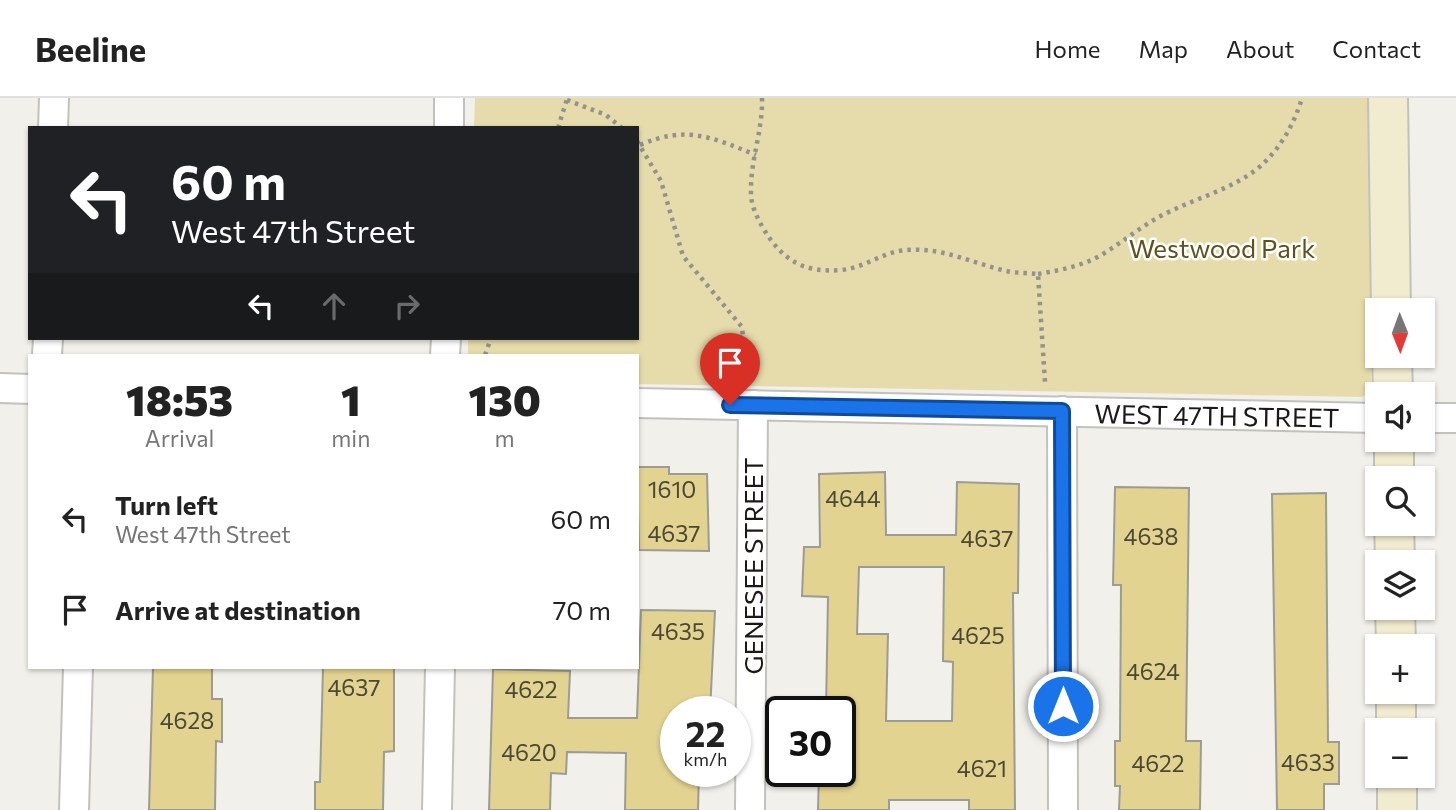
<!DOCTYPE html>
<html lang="en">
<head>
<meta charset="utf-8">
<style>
  :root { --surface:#fff; --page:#f6f6f6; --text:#222; --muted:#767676; --line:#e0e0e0 }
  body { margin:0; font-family:Commissioner,sans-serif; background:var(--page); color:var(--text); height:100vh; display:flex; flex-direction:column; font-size:26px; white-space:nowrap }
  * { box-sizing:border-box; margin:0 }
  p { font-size:23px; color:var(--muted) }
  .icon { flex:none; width:38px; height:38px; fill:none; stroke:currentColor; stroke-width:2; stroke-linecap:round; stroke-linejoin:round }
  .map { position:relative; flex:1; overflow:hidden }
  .sheet { position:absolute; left:28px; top:256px; width:611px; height:315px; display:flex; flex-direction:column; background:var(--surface); border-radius:0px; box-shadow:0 2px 5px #0004 }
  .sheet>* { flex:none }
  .hud { position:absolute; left:28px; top:28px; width:611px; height:214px; border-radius:0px; box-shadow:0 2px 5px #0004; background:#202124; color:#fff; overflow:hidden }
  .needle { width:46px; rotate:179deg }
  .tools { position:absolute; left:1365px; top:200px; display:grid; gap:14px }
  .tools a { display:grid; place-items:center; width:70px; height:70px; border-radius:0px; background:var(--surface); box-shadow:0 2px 5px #0004; font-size:35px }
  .speed { position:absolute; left:660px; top:598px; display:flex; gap:14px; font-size:35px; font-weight:700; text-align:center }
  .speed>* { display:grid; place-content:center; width:91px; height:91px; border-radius:50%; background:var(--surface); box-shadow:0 2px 5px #0004; line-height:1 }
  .speed small { font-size:18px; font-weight:400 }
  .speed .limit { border:4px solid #111; border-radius:10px; background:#fff; color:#111 }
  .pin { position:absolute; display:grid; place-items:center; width:60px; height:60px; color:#fff; margin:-72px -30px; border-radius:50% 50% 50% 0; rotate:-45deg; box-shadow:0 0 7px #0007 }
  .pin .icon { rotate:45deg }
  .me { position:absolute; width:77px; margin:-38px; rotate:0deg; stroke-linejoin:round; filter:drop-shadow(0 0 5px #0008) }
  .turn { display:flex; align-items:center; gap:24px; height:147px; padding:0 28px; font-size:32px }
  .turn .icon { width:91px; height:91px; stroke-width:2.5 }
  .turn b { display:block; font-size:49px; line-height:60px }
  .lanes { display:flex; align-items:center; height:66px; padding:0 28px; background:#0003; justify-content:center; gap:35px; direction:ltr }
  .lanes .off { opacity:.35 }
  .eta { display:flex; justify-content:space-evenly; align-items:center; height:119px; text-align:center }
  .eta b { font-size:42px; font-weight:800; line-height:49px }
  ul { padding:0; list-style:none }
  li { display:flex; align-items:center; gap:21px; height:91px; padding:0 28px }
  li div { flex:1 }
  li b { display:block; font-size:26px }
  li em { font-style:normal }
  header { display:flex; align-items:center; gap:42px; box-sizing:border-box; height:98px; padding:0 35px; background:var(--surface); border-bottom:2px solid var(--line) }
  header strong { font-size:33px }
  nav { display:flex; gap:38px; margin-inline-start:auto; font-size:24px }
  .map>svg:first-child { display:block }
</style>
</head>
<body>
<header>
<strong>Beeline</strong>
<nav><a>Home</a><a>Map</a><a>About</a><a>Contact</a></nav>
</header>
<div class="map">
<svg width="1456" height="712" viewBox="0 0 1456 712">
  <rect width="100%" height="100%" fill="#f2f0ea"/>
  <!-- green -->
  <path fill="#e6dcab" d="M475,0H1370L1371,293L1362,299L637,286V257H468V240H637V30H474Z"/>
  <!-- building -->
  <g fill="#e2d390" stroke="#9c9b95" stroke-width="2" fill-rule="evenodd">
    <path d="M637,369H669V376H707L709,453L639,452Z"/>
    <path d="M885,374L886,437H956L957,384L1019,386L1018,495H1013L1015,712H969V702H889V712H818L819,674H840V612H826L828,499L802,498L804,449H820L819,376ZM859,469H944L943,563L953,564L952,623H886L888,536H857Z"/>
    <path d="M1115,389L1189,390L1186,643H1201L1200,712H1119L1120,688H1115V643H1120L1121,487H1113Z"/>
    <path d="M1326,395L1328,644H1339V686H1324V712H1277L1272,396Z"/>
    <path d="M641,512L715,513L710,614H676V674H699L698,712H625L626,655L567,654L566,676L551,675L550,712H489L493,571L570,573L568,620H637Z"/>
    <path d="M153,569H212V601H222V644L216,643L215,712H149Z"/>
    <path d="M323,569H394V653L384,654L383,712H315V684H320Z"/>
  </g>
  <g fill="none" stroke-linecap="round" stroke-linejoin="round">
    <!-- street casing -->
    <g stroke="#c2c1bb" stroke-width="32">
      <g id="street">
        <path d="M53,30L54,0"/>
        <path d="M449,30V0"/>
        <path d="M47,257L48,240"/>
        <path d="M445,257L446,240"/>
        <path d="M0,290L30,291"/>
        <path d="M637,305L1377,320"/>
        <path d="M1062,313L1063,712"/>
        <path d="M1423,320H1456"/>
        <path d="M74,712L78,569"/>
        <path d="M437,712L440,569"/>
        <path d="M750,712L753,307"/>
      </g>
    </g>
    <!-- secondary casing -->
    <g stroke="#c2c1bb" stroke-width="42">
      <g id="secondary">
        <path d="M1388,0L1391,212"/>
        <path d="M1392,257L1393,296"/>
        <path d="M1394,341V380"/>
        <path d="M1394,425L1395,464"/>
        <path d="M1395,509L1396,548"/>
        <path d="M1396,593V632"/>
        <path d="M1397,677V712"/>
      </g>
    </g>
    <!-- path -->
    <g stroke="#94928e" stroke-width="4.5" stroke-dasharray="3.5 5" stroke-linecap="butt">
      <path d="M762,0C763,32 750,63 751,95C751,108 757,119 763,130C782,162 803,175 841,172C865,170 884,153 907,152C944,149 976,167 1011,174C1020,175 1029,175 1038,176L1045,284"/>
      <path d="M567,2L606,17L622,30"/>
      <path d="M558,30L567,1"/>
      <path d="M637,43L661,83L683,158L742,229L747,277"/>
      <path d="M640,47C686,27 711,39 756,57"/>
      <path d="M1038,176C1061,172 1083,168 1103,156C1126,142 1146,124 1171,113C1200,99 1231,91 1257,71C1279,53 1294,27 1302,0"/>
      <path d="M485,257L491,240"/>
    </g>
    <!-- street -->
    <use href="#street" stroke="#fff" stroke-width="28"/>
    <!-- secondary -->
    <use href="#secondary" stroke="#f1ebcf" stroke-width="38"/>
  </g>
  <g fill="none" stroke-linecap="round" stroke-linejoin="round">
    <!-- route casing -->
    <g stroke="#114b97" stroke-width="18">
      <path id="route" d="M730,307L1062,313L1063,608"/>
    </g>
    <!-- route -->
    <use href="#route" stroke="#1a73e8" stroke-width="12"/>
  </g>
  <g text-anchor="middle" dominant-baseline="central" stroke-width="5" stroke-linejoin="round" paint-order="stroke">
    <!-- number labels -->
    <g font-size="23" fill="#4c4835">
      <text x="672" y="391">1610</text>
      <text x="853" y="400">4644</text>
      <text x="674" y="435">4637</text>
      <text x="1151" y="438">4638</text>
      <text x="987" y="440">4637</text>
      <text x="678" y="533">4635</text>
      <text x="978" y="537">4625</text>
      <text x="1153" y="573">4624</text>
      <text x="354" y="589">4637</text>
      <text x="531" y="591">4622</text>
      <text x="187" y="622">4628</text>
      <text x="529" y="654">4620</text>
      <text x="1308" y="664">4633</text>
      <text x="1158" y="665">4622</text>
      <text x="982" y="670">4621</text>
    </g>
    <!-- park labels -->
    <g font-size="26" fill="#5c521f" stroke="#fff">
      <text x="1222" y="149">Westwood Park</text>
    </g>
    <!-- street labels -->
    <g font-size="26" fill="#1a1917" stroke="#fff">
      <text transform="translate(1217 317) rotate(1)">WEST 47TH STREET</text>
      <text transform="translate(752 468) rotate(-90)">GENESEE STREET</text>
    </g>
  </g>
</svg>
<div class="tools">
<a><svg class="needle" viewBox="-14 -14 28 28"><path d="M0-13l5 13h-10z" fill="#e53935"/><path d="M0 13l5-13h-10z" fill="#767676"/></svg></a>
<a><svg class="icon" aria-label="sound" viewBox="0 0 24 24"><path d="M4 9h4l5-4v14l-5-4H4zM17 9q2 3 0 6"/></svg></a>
<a><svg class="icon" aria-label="search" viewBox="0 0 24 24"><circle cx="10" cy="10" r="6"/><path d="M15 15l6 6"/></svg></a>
<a><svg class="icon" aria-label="layers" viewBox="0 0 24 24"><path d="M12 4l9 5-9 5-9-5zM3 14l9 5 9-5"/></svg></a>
<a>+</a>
<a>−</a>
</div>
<div class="speed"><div>22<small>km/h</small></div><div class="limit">30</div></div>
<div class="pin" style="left:730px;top:307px;background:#d93025"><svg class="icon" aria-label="arrive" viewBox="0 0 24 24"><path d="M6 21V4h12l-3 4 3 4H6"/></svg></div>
<svg class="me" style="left:1063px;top:608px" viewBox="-20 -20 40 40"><circle r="17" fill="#1a73e8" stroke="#fff" stroke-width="3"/><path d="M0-11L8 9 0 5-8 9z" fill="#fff"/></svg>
<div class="hud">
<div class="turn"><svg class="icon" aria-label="left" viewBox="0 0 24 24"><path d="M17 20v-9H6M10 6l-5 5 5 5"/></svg><div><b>60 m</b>West 47th Street</div></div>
<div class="lanes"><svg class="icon" aria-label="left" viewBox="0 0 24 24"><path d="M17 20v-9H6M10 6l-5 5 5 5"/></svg><svg class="icon off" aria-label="ahead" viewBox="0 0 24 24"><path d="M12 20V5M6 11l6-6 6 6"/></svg><svg class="icon off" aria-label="right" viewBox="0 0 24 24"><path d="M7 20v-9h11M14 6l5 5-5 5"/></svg></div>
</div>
<section class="sheet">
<div class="eta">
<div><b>18:53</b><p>Arrival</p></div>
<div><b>1</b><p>min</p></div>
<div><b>130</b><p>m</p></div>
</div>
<ul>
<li><svg class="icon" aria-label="left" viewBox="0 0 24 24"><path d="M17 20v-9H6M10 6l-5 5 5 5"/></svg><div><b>Turn left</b><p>West 47th Street</p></div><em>60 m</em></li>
<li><svg class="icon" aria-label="arrive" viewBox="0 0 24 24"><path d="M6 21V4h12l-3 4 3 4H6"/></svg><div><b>Arrive at destination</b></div><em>70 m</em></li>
</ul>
</section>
</div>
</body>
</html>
